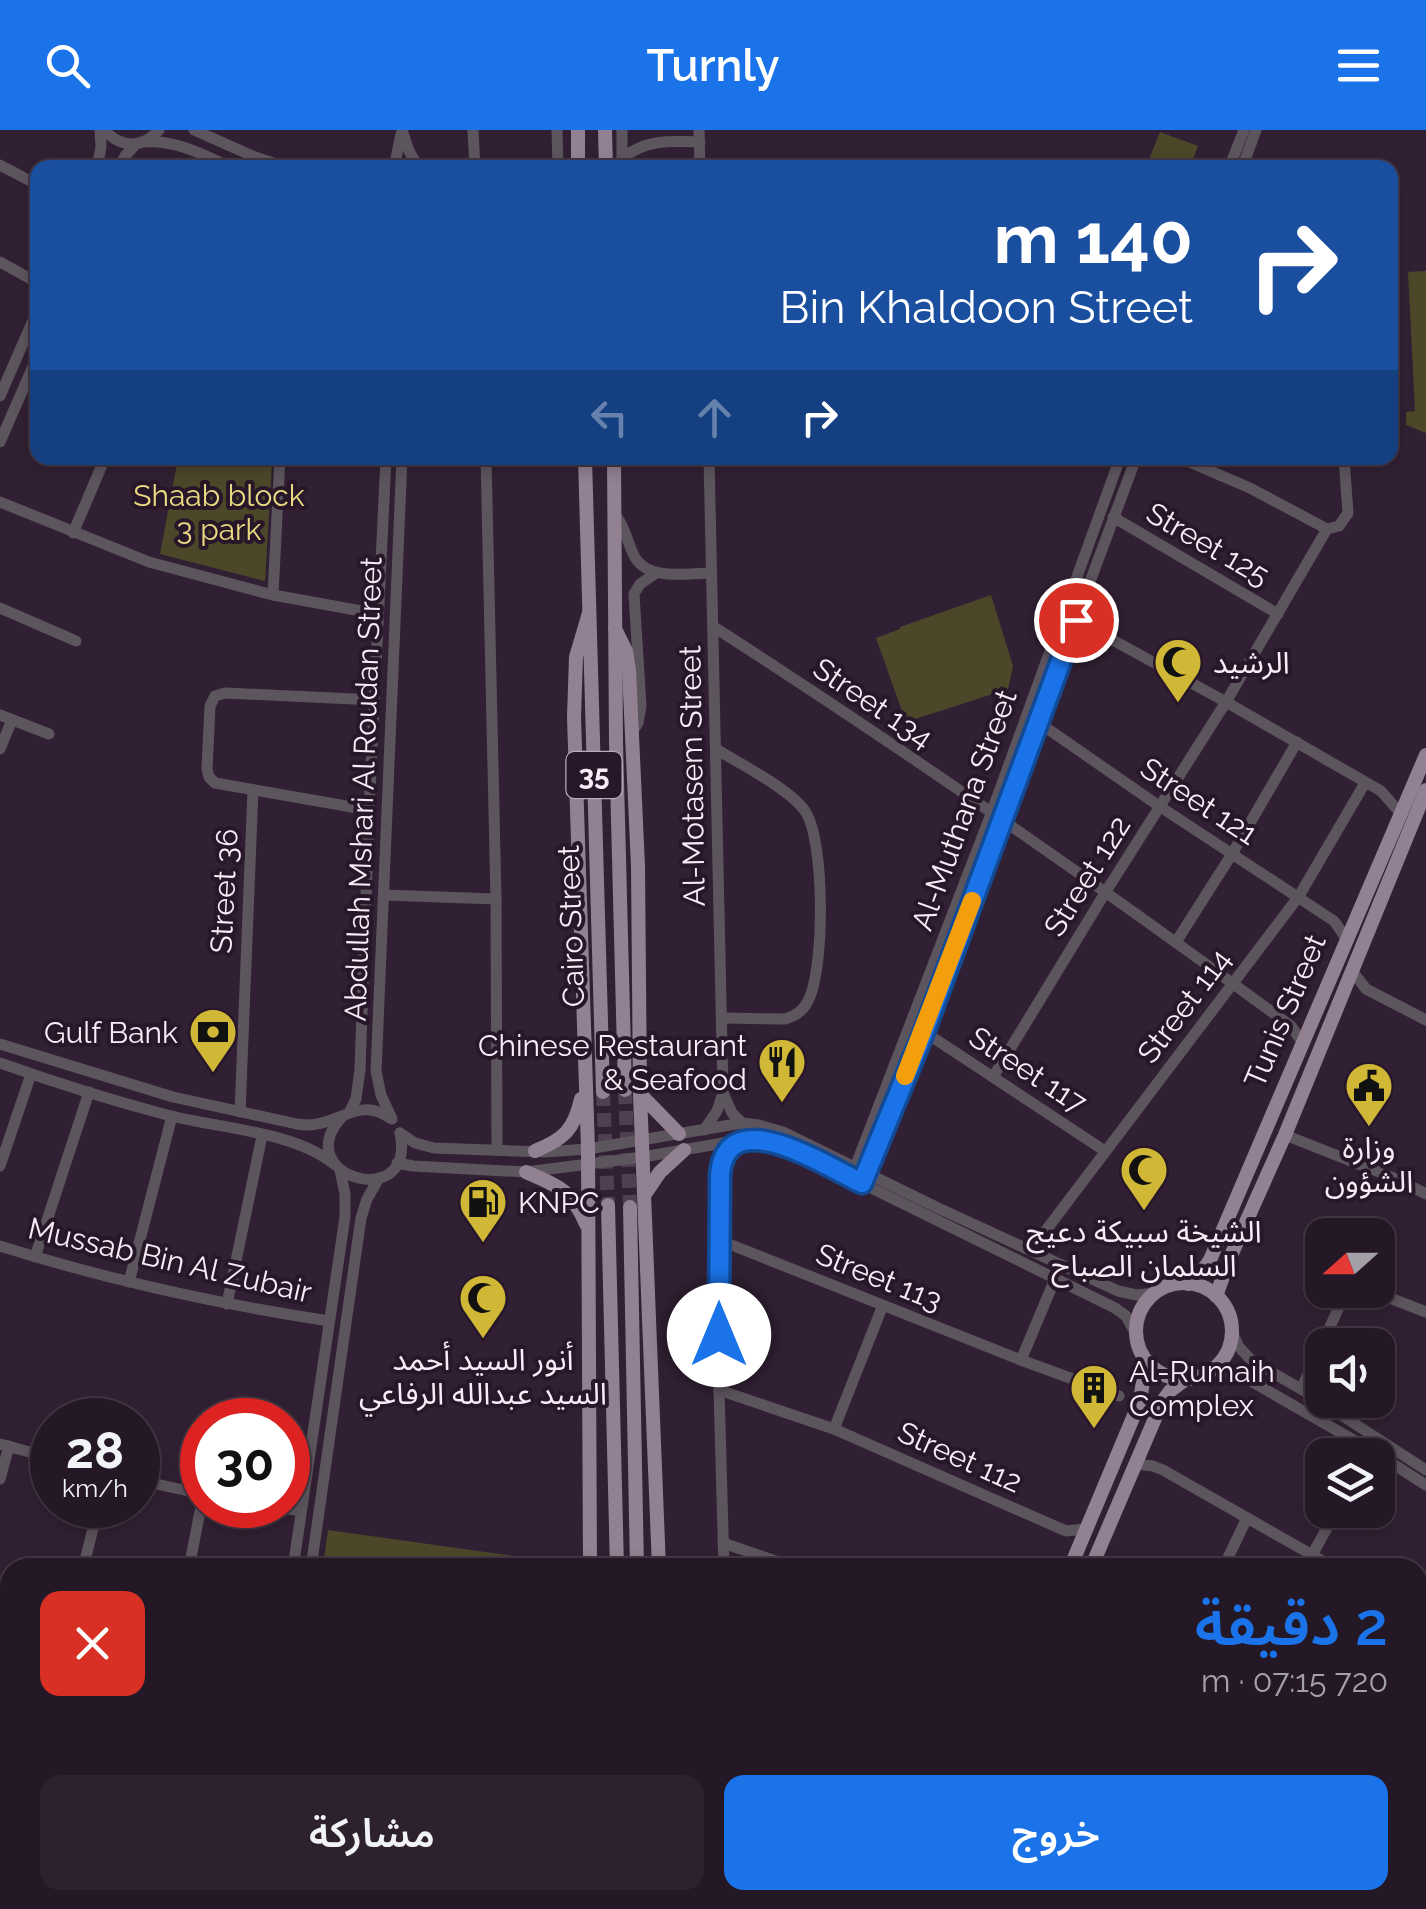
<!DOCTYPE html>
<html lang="ar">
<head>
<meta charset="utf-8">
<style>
  :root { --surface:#251826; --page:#2d212e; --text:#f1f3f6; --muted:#a3a0a7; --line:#423743; --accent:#1a73e8 }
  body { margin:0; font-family:Raleway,"Noto Sans Arabic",sans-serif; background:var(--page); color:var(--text); direction:rtl; height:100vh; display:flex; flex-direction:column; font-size:38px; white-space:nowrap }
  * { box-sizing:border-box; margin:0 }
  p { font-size:32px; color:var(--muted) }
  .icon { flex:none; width:55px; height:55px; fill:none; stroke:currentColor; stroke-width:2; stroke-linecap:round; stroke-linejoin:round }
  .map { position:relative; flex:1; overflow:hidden; direction:ltr }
  .drawer { position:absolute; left:0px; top:1428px; width:1428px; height:352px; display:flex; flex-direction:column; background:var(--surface); border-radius:30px 30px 0 0; box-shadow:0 5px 15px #0003,0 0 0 2px var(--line); direction:rtl }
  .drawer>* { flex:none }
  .hud { position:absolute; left:30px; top:30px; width:1368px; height:305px; border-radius:20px; box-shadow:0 5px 15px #0003,0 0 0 2px var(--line); direction:rtl; background:#1a4fa0; color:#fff; overflow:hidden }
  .needle { width:65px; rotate:249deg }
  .controls { position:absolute; left:1305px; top:1088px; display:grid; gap:20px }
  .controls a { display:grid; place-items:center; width:90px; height:90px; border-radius:20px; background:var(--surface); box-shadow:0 5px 15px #0003,0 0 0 2px var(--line); font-size:50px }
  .speed { position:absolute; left:30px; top:1268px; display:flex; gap:20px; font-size:50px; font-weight:700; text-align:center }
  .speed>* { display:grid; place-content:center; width:130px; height:130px; border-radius:50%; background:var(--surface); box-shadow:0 5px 15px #0003,0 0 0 2px var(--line); line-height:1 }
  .speed small { font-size:25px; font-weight:400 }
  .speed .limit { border:15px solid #d22; background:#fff; color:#111 }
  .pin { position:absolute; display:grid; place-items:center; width:85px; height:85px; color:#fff; margin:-42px; border:5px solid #fff; border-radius:50%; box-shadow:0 2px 10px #0007 }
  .me { position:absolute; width:110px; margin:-55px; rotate:0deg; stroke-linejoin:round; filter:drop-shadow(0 0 8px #0008) }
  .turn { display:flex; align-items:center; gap:35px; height:210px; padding:0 40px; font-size:45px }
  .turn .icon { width:130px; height:130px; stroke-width:2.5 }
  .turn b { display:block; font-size:70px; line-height:85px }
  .lanes { display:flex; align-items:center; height:95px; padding:0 40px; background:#0003; justify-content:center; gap:50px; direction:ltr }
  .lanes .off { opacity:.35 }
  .round { display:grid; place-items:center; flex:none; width:105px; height:105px; border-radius:20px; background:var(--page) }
  .headline { display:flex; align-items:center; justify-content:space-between; height:170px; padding:0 40px }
  h1 { font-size:60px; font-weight:600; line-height:75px; color:var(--accent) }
  .primary-button { display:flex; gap:20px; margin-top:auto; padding:20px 40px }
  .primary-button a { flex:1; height:115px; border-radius:20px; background:var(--accent); color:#fff; font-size:40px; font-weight:600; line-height:115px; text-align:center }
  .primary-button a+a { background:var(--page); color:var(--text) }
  header { display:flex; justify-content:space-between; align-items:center; height:130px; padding:0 40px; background:var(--accent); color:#fff; font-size:45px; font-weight:600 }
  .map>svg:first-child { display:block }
</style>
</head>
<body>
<header><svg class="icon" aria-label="menu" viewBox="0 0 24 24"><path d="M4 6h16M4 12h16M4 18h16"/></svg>Turnly<svg class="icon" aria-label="search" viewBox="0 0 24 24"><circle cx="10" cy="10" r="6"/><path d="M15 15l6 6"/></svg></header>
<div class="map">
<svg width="1426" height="1779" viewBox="0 0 1426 1779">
  <rect width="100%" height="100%" fill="#312033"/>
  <!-- green -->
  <g fill="#4d4729">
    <path d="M1160,2L1198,16L1190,37H1146Z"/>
    <path d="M1426,141V303L1406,295V282L1415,281L1408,142Z"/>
    <path d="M178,328H255L272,333L265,451L160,424Z"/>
    <path d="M991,465L1013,536L1008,559L906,592L876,508L900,499V497Z"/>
    <path d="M328,1400L527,1428V1437H323Z"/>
  </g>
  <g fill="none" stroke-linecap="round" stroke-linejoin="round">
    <!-- major-tunnel -->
    <g stroke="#4f3f51" stroke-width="14" stroke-dasharray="14 7" stroke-linecap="butt">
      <path d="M625,960L630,1077"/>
      <path d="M603,962L608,1075"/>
      <path d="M591,1779L592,1770"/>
      <path d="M611,1779L613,1770"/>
    </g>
    <!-- minor -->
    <g stroke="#5d555e" stroke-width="11">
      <path d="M104,0C121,18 142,19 159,0"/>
      <path d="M194,0L255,27L288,38"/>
      <path d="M402,0L409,21L419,38"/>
      <path d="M473,0L475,38"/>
      <path d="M557,0L558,38"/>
      <path d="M699,0L700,38"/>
      <path d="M144,12C175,9 205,26 233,38"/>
      <path d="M623,28C646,9 671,11 700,12"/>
      <path d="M0,35L38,55"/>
      <path d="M1326,37V38"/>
      <path d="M97,38L101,17L100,0"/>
      <path d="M119,38L125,26L136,14"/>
      <path d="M394,38L401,4"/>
      <path d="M622,38V0"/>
      <path d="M1229,38L1244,0"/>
      <path d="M1242,38L1256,0"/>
      <path d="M0,132L38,153"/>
      <path d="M0,266L38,179"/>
      <path d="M0,312L38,225"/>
      <path d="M486,328L496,769L497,1020"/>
      <path d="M1180,328L1250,358L1327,399L1339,396L1348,383L1344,328"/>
      <path d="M0,372L149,432L273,465L378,484"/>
      <path d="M616,386C627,399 627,415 636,429C651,451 688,443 711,443"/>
      <path d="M1113,387L1278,484"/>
      <path d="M73,403L105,328"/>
      <path d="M273,465L280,328"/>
      <path d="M0,478L76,511"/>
      <path d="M1076,490L1226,572L1381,661L1401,684"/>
      <path d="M714,497C910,623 1103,758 1291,896L1302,912"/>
      <path d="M0,585L49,604"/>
      <path d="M1040,589L1048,599L1159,676L1334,791L1346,808"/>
      <path d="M632,603L638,593L641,576L634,464L640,454L656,443"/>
      <path d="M0,619L12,590"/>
      <path d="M716,619C740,634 790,659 805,681C825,710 825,839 808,871C803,881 796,886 785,889L723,888"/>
      <path d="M369,680L215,653L209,647L207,639L210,576L215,566L225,563L374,570"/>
      <path d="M384,765L496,769"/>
      <path d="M1176,812L1232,724L1297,612"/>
      <path d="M1352,841L1366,859L1426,890"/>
      <path d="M923,901L1105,1021"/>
      <path d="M0,914L173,967L297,994C337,1001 355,964 390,988"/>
      <path d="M0,933C56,953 113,971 171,986C220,998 295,1002 334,1034"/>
      <path d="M993,947L1105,763L1226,572L1327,399"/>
      <path d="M723,963L732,983L742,993"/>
      <path d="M240,982L253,660"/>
      <path d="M349,983L356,969L360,940L369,680L386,328"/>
      <path d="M342,987C287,1046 417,1084 400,1003"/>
      <path d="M392,989L381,965L376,941L402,328"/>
      <path d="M704,1000L717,981L723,963L709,328"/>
      <path d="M400,1003L415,1013L434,1018L545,1022L588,1019L742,993L759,995L783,1002L936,1077L1118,1161L1137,1165L1155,1163"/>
      <path d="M1285,1005L1399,1050L1426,1064"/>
      <path d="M397,1033L413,1036L526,1042L643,1027L740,1010L780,1013L1115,1178L1126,1186L1136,1204"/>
      <path d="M0,1036L31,944"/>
      <path d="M854,1040L991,684L1120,328"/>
      <path d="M863,1049L923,901L1136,328"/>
      <path d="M719,1110L1021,1230L1119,1266"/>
      <path d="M0,1116C108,1150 218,1174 329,1191"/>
      <path d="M1031,1120L1299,766L1365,653"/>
      <path d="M35,1127L89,962"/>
      <path d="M129,1152L172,986"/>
      <path d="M1369,1160L1426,1182"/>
      <path d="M227,1174L262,1006"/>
      <path d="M1232,1202L1239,1217L1252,1231L1301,1259L1426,1340"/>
      <path d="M1021,1230L1055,1149"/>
      <path d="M1214,1239L1242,1246L1371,1320L1426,1355"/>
      <path d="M1301,1259L1347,1160"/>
      <path d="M719,1260L834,1299L1066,1401L1086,1399"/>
      <path d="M834,1299L883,1175"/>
      <path d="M0,1314L52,1328"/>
      <path d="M1136,1334L1153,1336L1163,1340L1335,1438"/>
      <path d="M0,1349L9,1316"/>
      <path d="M138,1350L202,1364"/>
      <path d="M265,1375L301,1381"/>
      <path d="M723,1413L796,1438"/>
      <path d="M1312,1425L1337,1380"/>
      <path d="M83,1438L99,1375"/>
      <path d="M189,1438L202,1371"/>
      <path d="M293,1438L345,1087V1064L340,1040"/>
      <path d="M311,1438L361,1088L367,1069L379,1048"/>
      <path d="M724,1438L719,1260L720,1046L723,1028L737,1013"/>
      <path d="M1223,1438L1247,1388"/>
      <path d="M1418,1482L1426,1486"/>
      <path d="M1418,1510L1426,1502"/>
      <path d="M0,1546L10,1549"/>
      <path d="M1418,1599L1426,1606"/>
      <path d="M1418,1676L1426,1673"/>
      <path d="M192,1770L195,1779"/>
      <path d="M319,1770L322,1779"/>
      <path d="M448,1770L451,1779"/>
      <path d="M1085,1770L1100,1779"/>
      <path d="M682,1779C709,1769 724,1772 752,1779"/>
      <path d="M1154,1779L1163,1770"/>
      <path d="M1279,1779L1287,1770"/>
      <path d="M1410,1779L1426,1764"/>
    </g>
    <!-- major -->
    <g stroke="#928193" stroke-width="14">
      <path d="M578,0V38"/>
      <path d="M605,0L606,38"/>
      <path d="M585,328L603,962"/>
      <path d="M614,328L616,612L625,960"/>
      <path d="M589,483L576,527L574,587L588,1019L590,1438"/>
      <path d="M615,499L626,521L629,540L638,736L640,964L659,1438"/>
      <path d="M640,964L679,1004"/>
      <path d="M535,1021C564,1009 574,1000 581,969"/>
      <path d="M526,1042C558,1056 572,1060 586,1094"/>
      <path d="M645,1064L660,1042L684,1020"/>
      <path d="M608,1075L617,1438"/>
      <path d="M630,1077L637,1438"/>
      <circle cx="1184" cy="1201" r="48"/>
      <path d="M1188,1154L1201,1143L1210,1130L1426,625"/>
      <path d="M1216,1166L1229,1130L1285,1005L1426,660"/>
      <path d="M1070,1438L1140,1271L1143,1251V1226"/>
      <path d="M1091,1438L1162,1272L1170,1261L1186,1249"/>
      <path d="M0,1582L10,1585"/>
      <path d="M0,1627L10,1630"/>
      <path d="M548,1770L552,1779"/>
      <path d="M795,1770L823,1779"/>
      <path d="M887,1770L906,1779"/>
      <path d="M958,1770L959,1779"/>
      <path d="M566,1779L568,1770"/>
      <path d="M630,1779L632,1770"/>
      <path d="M660,1779L676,1770"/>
      <path d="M925,1779L930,1770"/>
      <path d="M943,1779L947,1770"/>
    </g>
  </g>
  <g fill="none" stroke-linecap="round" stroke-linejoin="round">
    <!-- route casing -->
    <g stroke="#114b97" stroke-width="25">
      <path id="route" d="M719,1205L720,1046C725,969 827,1037 862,1053L924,902L1076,490"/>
    </g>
    <!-- route -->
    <use href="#route" stroke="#1a73e8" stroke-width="18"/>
    <!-- slow -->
    <path stroke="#f59e0b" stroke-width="18" d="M905,946L972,771"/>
  </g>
  <!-- icons -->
  <defs>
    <g id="mosque-pin" transform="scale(2.5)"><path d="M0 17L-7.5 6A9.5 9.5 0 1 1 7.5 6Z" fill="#d0b836" stroke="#271729"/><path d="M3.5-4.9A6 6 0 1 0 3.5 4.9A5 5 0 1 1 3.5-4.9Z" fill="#111"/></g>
    <g id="bank-pin" transform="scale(2.5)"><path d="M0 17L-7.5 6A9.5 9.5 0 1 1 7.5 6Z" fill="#d0b836" stroke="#271729"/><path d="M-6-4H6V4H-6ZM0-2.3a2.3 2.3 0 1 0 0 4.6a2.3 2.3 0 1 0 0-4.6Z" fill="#111"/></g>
    <g id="restaurant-pin" transform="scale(2.5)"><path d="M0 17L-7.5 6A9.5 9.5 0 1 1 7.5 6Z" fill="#d0b836" stroke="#271729"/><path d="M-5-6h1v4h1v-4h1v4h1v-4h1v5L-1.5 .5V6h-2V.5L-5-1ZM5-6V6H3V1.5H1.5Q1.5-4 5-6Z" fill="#111"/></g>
    <g id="civic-pin" transform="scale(2.5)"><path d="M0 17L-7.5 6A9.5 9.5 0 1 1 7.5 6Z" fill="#d0b836" stroke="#271729"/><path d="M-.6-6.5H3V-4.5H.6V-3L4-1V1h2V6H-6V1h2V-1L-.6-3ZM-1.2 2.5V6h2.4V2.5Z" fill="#111"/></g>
    <g id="fuel-pin" transform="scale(2.5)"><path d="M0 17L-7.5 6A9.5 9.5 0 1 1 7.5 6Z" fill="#d0b836" stroke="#271729"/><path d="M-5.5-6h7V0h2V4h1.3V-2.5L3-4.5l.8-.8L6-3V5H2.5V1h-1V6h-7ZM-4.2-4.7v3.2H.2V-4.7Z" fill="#111"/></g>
    <g id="building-pin" transform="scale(2.5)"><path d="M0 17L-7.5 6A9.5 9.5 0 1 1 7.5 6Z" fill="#d0b836" stroke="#271729"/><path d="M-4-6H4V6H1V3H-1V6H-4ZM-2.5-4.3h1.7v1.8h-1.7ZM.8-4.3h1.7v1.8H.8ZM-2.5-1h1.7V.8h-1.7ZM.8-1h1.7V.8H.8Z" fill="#111"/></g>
  </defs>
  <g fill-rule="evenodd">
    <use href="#mosque-pin" x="1178" y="532"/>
    <use href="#bank-pin" x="213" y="902"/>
    <use href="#restaurant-pin" x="782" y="932"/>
    <use href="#civic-pin" x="1369" y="956"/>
    <use href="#mosque-pin" x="1144" y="1040"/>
    <use href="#fuel-pin" x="483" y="1072"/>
    <use href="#mosque-pin" x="483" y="1168"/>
    <use href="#building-pin" x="1094" y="1258"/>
  </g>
  <g text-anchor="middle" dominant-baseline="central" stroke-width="8" stroke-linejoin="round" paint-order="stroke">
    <!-- shield labels -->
    <rect fill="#271729" stroke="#b9acba" stroke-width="2.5" x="566.5" y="622" width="55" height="46" rx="8"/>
    <g font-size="28" font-weight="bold" fill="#f7ecf8">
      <text x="594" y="645">35</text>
    </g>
    <!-- park labels -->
    <g font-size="30" fill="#ead983" stroke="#271729">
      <text x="219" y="365">Shaab block<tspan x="219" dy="34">3 park</tspan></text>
    </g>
    <!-- street labels -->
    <g font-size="30" fill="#f7ecf8" stroke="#271729">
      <text transform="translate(1208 414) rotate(30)">Street 125</text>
      <text transform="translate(873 573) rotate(34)">Street 134</text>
      <text transform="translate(692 646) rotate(-91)">Al-Motasem Street</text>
      <text transform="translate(363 659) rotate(-88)">Abdullah Mshari Al Roudan Street</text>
      <text transform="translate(1199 671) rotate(33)">Street 121</text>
      <text transform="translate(964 680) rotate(-70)">Al-Muthana Street</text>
      <text transform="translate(1087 746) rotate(-58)">Street 122</text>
      <text transform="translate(224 761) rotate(-87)">Street 36</text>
      <text transform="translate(571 796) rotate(-92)">Cairo Street</text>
      <text transform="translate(1184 876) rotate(-53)">Street 114</text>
      <text transform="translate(1285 881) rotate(-67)">Tunis Street</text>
      <text transform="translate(1028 940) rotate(33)">Street 117</text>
      <text transform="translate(170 1130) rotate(13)">Mussab Bin Al Zubair</text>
      <text transform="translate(879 1147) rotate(22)">Street 113</text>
      <text transform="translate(960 1327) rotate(24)">Street 112</text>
    </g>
    <!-- poi labels -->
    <g font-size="30" fill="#f7ecf8" stroke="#271729" text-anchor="start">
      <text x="1213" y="532">الرشيد</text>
      <text x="178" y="902" text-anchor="end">Gulf Bank</text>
      <text x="747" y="915" text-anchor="end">Chinese Restaurant<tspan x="747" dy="34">&amp; Seafood</tspan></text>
      <text x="1369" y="1017" text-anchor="middle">وزارة<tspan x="1369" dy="34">الشؤون</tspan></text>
      <text x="518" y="1072">KNPC</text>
      <text x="1144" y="1101" text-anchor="middle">الشيخة سبيكة دعيج<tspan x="1144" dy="34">السلمان الصباح</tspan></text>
      <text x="483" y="1229" text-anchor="middle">أنور السيد أحمد<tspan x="483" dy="34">السيد عبدالله الرفاعي</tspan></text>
      <text x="1129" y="1241">Al-Rumaih<tspan x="1129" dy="34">Complex</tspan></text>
    </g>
  </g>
</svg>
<div class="controls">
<a><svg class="needle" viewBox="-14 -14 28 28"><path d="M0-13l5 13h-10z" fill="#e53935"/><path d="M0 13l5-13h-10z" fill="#a3a0a7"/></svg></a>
<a><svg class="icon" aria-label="sound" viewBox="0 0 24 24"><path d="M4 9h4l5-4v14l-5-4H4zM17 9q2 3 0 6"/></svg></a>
<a><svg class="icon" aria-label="layers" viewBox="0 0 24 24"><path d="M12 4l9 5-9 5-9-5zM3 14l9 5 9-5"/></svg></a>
</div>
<div class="speed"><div>28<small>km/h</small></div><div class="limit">30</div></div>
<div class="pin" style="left:1076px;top:490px;background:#d93025"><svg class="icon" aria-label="arrive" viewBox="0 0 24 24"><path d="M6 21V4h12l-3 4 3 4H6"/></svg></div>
<svg class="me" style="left:719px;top:1205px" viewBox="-20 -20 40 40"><circle r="19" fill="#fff"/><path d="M0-13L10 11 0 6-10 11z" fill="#1a73e8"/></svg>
<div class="hud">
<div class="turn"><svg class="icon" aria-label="right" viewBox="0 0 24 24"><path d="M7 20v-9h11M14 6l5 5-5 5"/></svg><div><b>140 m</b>Bin Khaldoon Street</div></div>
<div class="lanes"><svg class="icon off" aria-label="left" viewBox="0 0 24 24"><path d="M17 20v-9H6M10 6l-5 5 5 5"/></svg><svg class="icon off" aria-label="ahead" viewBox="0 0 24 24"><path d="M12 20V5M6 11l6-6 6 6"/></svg><svg class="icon" aria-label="right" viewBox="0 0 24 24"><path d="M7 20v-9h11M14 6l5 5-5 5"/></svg></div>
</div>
<section class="drawer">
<div class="headline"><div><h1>2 دقيقة</h1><p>720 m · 07:15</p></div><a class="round" style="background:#d93025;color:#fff"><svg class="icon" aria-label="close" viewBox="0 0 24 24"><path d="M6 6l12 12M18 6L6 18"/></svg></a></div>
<div class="primary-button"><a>خروج</a><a>مشاركة</a></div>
</section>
</div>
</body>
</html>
